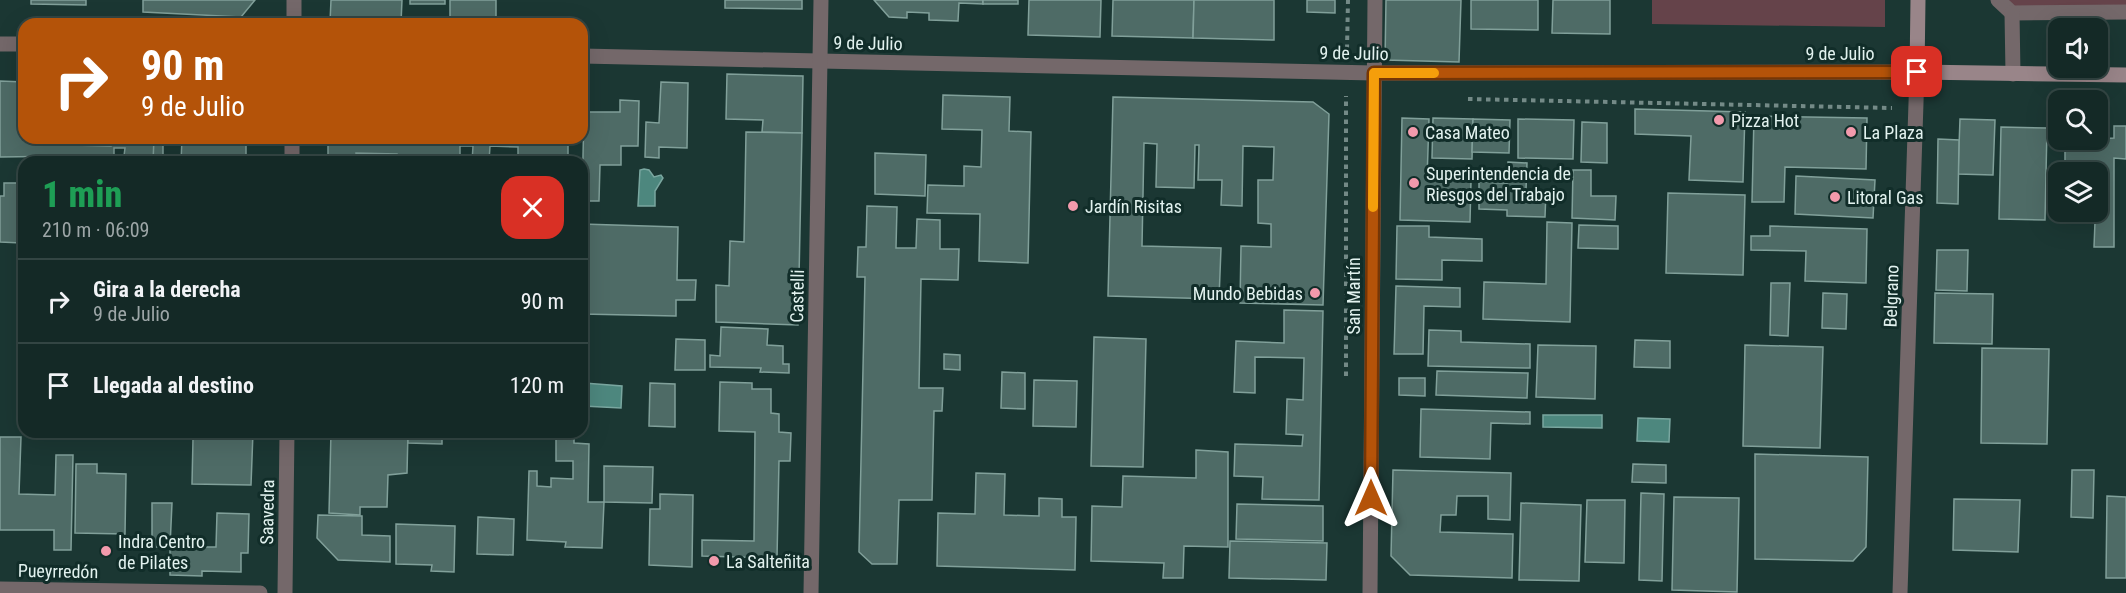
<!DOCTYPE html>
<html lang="es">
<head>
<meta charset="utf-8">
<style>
  :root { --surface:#142926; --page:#213532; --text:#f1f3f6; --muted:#9da6a7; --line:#334543 }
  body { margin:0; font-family:"Roboto Condensed",sans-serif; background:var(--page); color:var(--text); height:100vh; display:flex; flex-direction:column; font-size:22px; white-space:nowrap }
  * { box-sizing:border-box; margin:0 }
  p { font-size:20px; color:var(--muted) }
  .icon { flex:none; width:33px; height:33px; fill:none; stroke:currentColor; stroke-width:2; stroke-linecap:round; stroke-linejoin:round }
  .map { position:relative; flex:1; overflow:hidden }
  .drawer { position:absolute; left:18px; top:156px; width:570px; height:282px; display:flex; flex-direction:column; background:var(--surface); border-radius:18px; box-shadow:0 6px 24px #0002,0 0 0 2px var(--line) }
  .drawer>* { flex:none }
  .hud { position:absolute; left:18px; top:18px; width:570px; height:126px; border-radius:18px; box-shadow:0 6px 24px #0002,0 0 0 2px var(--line); background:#b45309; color:#fff; overflow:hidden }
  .buttons { position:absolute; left:2048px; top:18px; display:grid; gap:12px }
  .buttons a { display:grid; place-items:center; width:60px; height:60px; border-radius:12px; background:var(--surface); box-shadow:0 6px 24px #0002,0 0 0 2px var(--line); font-size:30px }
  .pin { position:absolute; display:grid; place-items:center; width:51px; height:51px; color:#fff; margin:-26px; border-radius:12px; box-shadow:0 3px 9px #0006 }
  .me { position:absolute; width:66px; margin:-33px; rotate:0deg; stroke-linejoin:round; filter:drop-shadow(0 0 4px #0008) }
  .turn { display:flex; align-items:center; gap:21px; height:126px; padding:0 24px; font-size:27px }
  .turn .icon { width:78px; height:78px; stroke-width:2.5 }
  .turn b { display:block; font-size:42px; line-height:51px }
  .round { display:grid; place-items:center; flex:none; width:63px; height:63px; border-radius:18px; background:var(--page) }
  .head { display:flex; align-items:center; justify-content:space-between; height:102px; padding:0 24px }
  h1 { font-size:36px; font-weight:800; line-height:45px; color:#1e9e55 }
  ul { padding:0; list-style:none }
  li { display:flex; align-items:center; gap:18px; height:84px; padding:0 24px; border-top:2px solid var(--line) }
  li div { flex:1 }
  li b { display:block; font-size:22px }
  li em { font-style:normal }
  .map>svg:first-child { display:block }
</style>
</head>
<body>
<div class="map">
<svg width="2126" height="593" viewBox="0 0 2126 593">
  <rect width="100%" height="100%" fill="#1b3733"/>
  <!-- green -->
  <g fill="#65434a">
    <path d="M1652,0H1885V27L1652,24Z"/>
    <path d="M1998,0H2126V12H2030Z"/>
  </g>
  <!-- water -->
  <g fill="#4d877e" stroke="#7aa7a0" stroke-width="1.5">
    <path d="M644,169L649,170L654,177L661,175L663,178L655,191V206H638L640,170Z"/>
    <path d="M584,383L622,386L621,408L583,406Z"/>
    <path d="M1543,415H1602V428L1543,427Z"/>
    <path d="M1638,418L1670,419L1669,442L1637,441Z"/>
  </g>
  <!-- building -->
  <g fill="#4e6b66" stroke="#81a09a" stroke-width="1.5">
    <path d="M31,0H86V5L31,4Z"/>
    <path d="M143,0H255L241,17L143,12Z"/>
    <path d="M331,0H402L401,23L330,22Z"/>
    <rect x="410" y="0" width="35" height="4"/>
    <rect x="450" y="0" width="46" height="18"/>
    <path d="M725,0H802V9L725,8Z"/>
    <path d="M874,0H983V4L959,3L958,21L929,20V13L907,12V18L889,17Z"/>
    <rect x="983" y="0" width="35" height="4"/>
    <path d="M1029,0H1101L1100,37L1028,35Z"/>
    <path d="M1113,0H1194L1193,38L1112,36Z"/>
    <path d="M1194,0H1274V40L1193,38Z"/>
    <path d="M1307,0H1335V13L1307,12Z"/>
    <path d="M1386,0H1461L1459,62L1385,60Z"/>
    <path d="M1471,0H1538V30L1471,29Z"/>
    <path d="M1553,0H1610V34L1552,33Z"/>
    <path d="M727,74L803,76L802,133L762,132L763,120L726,119Z"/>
    <path d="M0,81L24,82V138H73V145L111,146V138H154V156H124L125,148H114V162H70V156L0,157Z"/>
    <path d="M661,82L688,83L687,148L659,147V158L645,157L646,122L659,123Z"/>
    <path d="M943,95L1010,97L1009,131L1031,132L1028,263L979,261L980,214L927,213L928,185L964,186V166L981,167L982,130L942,129Z"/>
    <path d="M1113,97L1313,102L1329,114L1323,305L1240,303L1241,246L1271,247V224L1258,223V180H1273L1274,147L1243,146L1242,206L1221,205L1222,180H1198L1199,145H1195L1194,188L1156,187L1157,144L1144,143L1142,246L1221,248L1219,299L1108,296Z"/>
    <path d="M620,100L639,101L638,146H621V165H600L599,201H582L584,112H620Z"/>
    <path d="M1635,109L1745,112L1743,182L1689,180L1691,136L1635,134Z"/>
    <path d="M1754,116L1867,118L1866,169L1785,167L1784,202H1752Z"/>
    <path d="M1402,118L1429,119L1427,180L1471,181L1470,222L1400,220Z"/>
    <path d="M1433,118L1473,119L1472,159L1432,158Z"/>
    <path d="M1473,119L1510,120L1509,153L1472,152Z"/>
    <path d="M1518,119L1574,120L1573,159L1518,158Z"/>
    <path d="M1960,119L1995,120L1993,175L1958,174Z"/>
    <path d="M1582,122L1607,123V163L1581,162Z"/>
    <path d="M2114,126H2126V159L2114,158V247H2094L2097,172H2065V140L2114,138Z"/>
    <path d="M2001,127L2047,128L2045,220L1999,219Z"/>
    <path d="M746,132L802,133L798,325L716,322V285L729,286L730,241L744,242Z"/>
    <path d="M154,138H163V162H153Z"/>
    <path d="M182,138H246V161L256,162H181Z"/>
    <path d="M328,138H568V160L518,159V147L490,146L489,162H472L473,146H460V162H397V154L356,153V162H328Z"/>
    <path d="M1938,139L1959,140L1958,204L1937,203Z"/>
    <path d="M875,153L926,155L925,196L875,194Z"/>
    <path d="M1508,162L1527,163L1526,190L1546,191L1545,217L1507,216V210L1479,209V182L1507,183Z"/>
    <path d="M1573,170H1591V196H1616L1615,220L1572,218Z"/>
    <path d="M1796,176L1875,180L1873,218L1795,214Z"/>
    <path d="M4,183H22L21,243L0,242V196H4Z"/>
    <path d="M1668,193L1745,195L1743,275L1666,273Z"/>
    <path d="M867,206L897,207L896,248H916L917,219L940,220V249H959L958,280L921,279L919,388H943L942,411H934L932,500H899L897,564H872L859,552L865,277H857L858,247H866Z"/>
    <path d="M1547,222L1572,223L1570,322L1483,319L1484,282L1546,284Z"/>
    <path d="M582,224L678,227L677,280H696L695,300H676V316L582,314Z"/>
    <path d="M1579,225L1618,226V249L1578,248Z"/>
    <path d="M1397,226H1429V237L1482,239V261L1442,260V280L1396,279Z"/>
    <path d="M1770,226L1867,229L1866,283L1805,281L1806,251L1751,250V236H1770Z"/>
    <path d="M1937,250H1968L1967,291L1936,290Z"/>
    <path d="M1771,283H1790L1788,336L1770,335Z"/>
    <path d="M1396,286L1460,288V307L1424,306L1423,354H1394Z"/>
    <path d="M1823,293L1847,294L1846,329L1822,328Z"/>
    <path d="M1935,293L1993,294L1992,344L1934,343Z"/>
    <path d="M1284,310L1323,311L1319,500L1262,499L1263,477L1234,476L1235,444L1302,446L1303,435L1286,434L1287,399L1303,400L1304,358L1255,357V393L1234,392L1236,341L1284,343Z"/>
    <path d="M721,327L768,329L767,345L783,346V364H789V373L760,372L761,368L710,367V355L720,356Z"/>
    <path d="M1429,330L1461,331V342L1530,344V368L1428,366Z"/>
    <path d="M1094,337L1146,339L1143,467L1091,466Z"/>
    <path d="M676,339L705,340V370H675Z"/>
    <path d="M1635,340L1670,341V368L1634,367Z"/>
    <path d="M1538,345L1596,346L1595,399L1536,397Z"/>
    <path d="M1745,345L1823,347L1820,448L1743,446Z"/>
    <path d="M1982,348L2049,349L2047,444L1981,443Z"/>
    <path d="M944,354L960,355V370L944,369Z"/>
    <path d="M1437,371L1528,373L1527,398L1436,395Z"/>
    <path d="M1002,372L1025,373V409L1001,408Z"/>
    <path d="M1399,378H1425V396L1399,395Z"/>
    <path d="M1034,380L1077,381L1076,427L1033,426Z"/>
    <path d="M720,382L752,383V389H771V413L779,414V432L791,433L790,461H779L777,558L702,556V540L754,541L755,432L719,431Z"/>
    <path d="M650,383L675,384V427L649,426Z"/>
    <path d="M1421,409L1530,412V424L1491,423L1490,459L1420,457Z"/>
    <path d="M111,432H142V438L111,437Z"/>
    <path d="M220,432H253L251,485L192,484L193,439H220Z"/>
    <path d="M331,432H408L407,473L388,475L387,507H360V515L329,513Z"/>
    <path d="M408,432H442V444L408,443Z"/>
    <path d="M556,434L574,435V443L589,444L588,502H604L602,548L565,547L566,542L527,540L529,471H537V486L551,487V478L573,479V461H556Z"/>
    <path d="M0,437H21L19,494L55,495L56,455H73L71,550H54V530H0Z"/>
    <path d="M1196,450L1228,452V547L1184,546L1183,578H1163L1164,563L1091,561L1092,506L1122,507L1123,476L1196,478Z"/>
    <path d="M1755,454L1868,457L1866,547L1853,561L1755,559Z"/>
    <path d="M76,464H97V473L126,474L125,534L75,533Z"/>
    <path d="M1633,464L1666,465V483L1632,482Z"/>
    <path d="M604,466L653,467L652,503L604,502Z"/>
    <path d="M1393,470L1511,473L1510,520L1488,519V496H1457L1456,515H1441L1440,532L1513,534L1512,578L1410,575L1391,556Z"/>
    <path d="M2072,470H2094L2093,518L2071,517Z"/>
    <path d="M976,473L1005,474L1004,515L1039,516V498L1062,499V517H1076L1075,570L937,566L938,513L975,514Z"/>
    <path d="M1641,493L1664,494L1662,581L1639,580Z"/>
    <path d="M660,494L693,495L692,567L649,565L650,509H660Z"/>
    <path d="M2107,496L2126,497V578H2106Z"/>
    <path d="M1674,497L1739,498L1737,592L1672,590Z"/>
    <path d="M1954,499L2020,500L2018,552L1953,550Z"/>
    <path d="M1587,500H1625L1624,563L1585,562Z"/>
    <path d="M152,503H172L170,547H152Z"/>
    <path d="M1521,503L1581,505L1579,581L1519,580Z"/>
    <path d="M1237,504L1323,506V541L1236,539Z"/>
    <path d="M217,513L249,514L248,553H241V572L202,571V576L170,575V547H216Z"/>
    <path d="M318,515L362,516V535L390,536V562L338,560L317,538Z"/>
    <path d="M478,517L514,519L513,555L477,554Z"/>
    <path d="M396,524L455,526L454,572L431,571L432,565L396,564Z"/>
    <path d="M1230,541L1327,543L1326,580L1229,578Z"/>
  </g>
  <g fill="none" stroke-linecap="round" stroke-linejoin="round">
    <!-- path -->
    <g stroke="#748a87" stroke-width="4" stroke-dasharray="4.5 4.5" stroke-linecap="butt">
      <path d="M1347,49L1348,0"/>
      <path d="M1468,99L1892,108"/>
      <path d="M1346,376V96"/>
    </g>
    <!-- lane -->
    <g stroke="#74686a" stroke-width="15">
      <path d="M1998,0L2012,13L2126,12"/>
      <path d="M2012,13L2013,74"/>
    </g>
    <!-- street -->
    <g stroke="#74686a" stroke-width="15">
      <path d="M294,24V0"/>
      <path d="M0,44H24"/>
      <path d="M582,56L1374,73L1917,72L1900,593"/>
      <path d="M292,162V138"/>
      <path d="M0,589L260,593"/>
      <path d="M285,593L287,432"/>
      <path d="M811,593L821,0"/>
      <path d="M1370,593L1375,0"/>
    </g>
    <!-- secondary -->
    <path stroke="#998589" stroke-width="15" d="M1918,0L1917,72L2126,75"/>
  </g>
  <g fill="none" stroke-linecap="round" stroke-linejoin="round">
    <!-- route casing -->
    <g stroke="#753606" stroke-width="15">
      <path id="route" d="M1371,498L1374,73L1917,72"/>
    </g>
    <!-- route -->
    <use href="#route" stroke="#b45309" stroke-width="10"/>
    <!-- slow -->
    <path stroke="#f59e0b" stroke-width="10" d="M1373,207L1374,73H1434"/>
  </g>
  <!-- markers -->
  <g fill="#f29aac" stroke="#112d29" stroke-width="2">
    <circle cx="1719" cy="120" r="6"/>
    <circle cx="1413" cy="132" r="6"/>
    <circle cx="1851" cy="132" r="6"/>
    <circle cx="1414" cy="183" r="6"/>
    <circle cx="1835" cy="197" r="6"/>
    <circle cx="1073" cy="206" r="6"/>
    <circle cx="1315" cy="293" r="6"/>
    <circle cx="106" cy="551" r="6"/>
    <circle cx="714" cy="561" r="6"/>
  </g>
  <g text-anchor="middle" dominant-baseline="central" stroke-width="6" stroke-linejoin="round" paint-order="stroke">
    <!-- street labels -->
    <g font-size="18" fill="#e2f2ef" stroke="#112d29">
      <text transform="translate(868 43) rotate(1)">9 de Julio</text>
      <text transform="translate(1354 53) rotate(1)">9 de Julio</text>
      <text x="1840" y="53">9 de Julio</text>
      <text transform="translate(797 296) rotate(-89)">Castelli</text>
      <text transform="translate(1353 296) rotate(-90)">San Martín</text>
      <text transform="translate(1891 296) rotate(-88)">Belgrano</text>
      <text transform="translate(267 512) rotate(-89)">Saavedra</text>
      <text transform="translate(58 571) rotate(1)">Pueyrredón</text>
    </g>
    <!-- poi labels -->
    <g font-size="18" fill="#e2f2ef" stroke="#112d29" text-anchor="start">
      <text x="1731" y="120">Pizza Hot</text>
      <text x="1425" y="132">Casa Mateo</text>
      <text x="1863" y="132">La Plaza</text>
      <text x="1426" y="173">Superintendencia de<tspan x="1426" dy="21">Riesgos del Trabajo</tspan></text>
      <text x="1847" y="197">Litoral Gas</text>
      <text x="1085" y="206">Jardín Risitas</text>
      <text x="1303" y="293" text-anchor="end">Mundo Bebidas</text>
      <text x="118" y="541">Indra Centro<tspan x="118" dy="21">de Pilates</tspan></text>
      <text x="726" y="561">La Salteñita</text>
    </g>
  </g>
</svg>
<div class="buttons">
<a><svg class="icon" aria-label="sound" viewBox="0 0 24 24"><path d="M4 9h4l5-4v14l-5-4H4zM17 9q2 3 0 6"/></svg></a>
<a><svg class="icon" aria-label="search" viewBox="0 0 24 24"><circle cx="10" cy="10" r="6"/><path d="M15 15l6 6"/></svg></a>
<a><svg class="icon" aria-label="layers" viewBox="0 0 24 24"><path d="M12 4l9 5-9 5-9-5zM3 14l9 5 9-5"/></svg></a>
</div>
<div class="pin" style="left:1917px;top:72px;background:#d93025"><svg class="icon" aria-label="arrive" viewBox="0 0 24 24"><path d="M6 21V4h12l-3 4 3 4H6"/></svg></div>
<svg class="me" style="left:1371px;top:498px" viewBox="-20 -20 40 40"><path d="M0-17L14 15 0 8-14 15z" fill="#b45309" stroke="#fff" stroke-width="4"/></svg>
<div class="hud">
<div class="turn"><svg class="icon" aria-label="right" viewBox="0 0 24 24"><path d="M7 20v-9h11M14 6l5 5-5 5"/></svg><div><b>90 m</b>9 de Julio</div></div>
</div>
<section class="drawer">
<div class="head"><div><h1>1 min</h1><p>210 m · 06:09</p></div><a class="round" style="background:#d93025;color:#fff"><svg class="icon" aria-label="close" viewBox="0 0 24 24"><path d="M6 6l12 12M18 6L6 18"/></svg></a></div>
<ul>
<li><svg class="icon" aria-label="right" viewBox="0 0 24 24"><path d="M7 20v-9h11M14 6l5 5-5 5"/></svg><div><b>Gira a la derecha</b><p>9 de Julio</p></div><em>90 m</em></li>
<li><svg class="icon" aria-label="arrive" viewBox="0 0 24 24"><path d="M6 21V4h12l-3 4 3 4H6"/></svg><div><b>Llegada al destino</b></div><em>120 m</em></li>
</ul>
</section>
</div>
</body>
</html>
